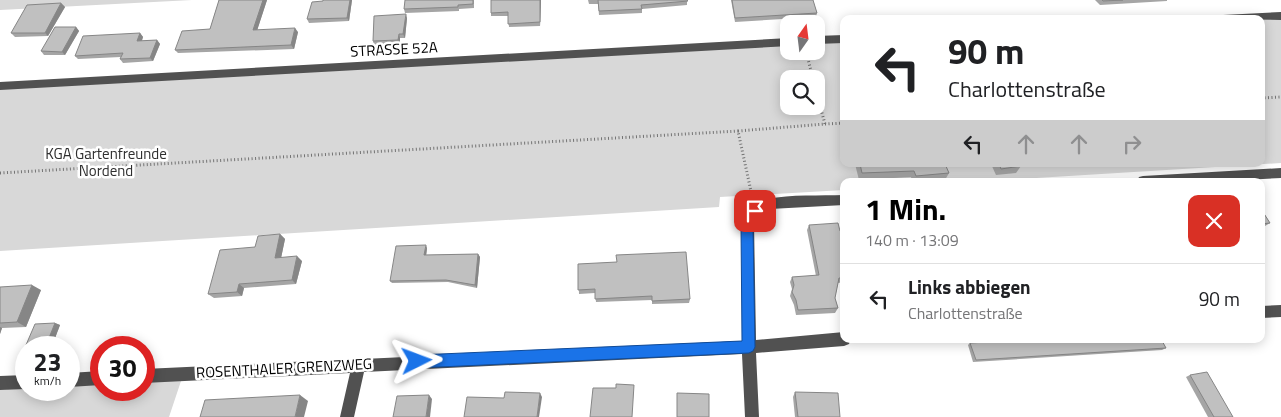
<!DOCTYPE html>
<html lang="de">
<head>
<meta charset="utf-8">
<style>
  :root { --surface:#fff; --page:#f2f2f2; --text:#202124; --muted:#757577; --line:#e0e0e0; --accent:#000 }
  body { margin:0; font-family:"Titillium Web",sans-serif; background:var(--page); color:var(--text); height:100vh; display:flex; flex-direction:column; font-size:19px; white-space:nowrap }
  * { box-sizing:border-box; margin:0 }
  p { font-size:16px; color:var(--muted) }
  .icon { flex:none; width:28px; height:28px; fill:none; stroke:currentColor; stroke-width:2; stroke-linecap:round; stroke-linejoin:round }
  .map { position:relative; flex:1; overflow:hidden }
  .drawer { position:absolute; left:840px; top:178px; width:425px; height:165px; display:flex; flex-direction:column; background:var(--surface); border-radius:10px; box-shadow:0 2px 12px #0003 }
  .drawer>* { flex:none }
  .top-card { position:absolute; left:840px; top:15px; width:425px; height:152px; border-radius:10px; box-shadow:0 2px 12px #0003; background:#fff; color:var(--text); overflow:hidden }
  .needle { width:32px; rotate:14deg }
  .buttons { position:absolute; left:780px; top:15px; display:grid; gap:10px }
  .buttons a { display:grid; place-items:center; width:45px; height:45px; border-radius:10px; background:var(--surface); box-shadow:0 2px 12px #0003; font-size:25px }
  .speed { position:absolute; left:15px; top:336px; display:flex; gap:10px; font-size:25px; font-weight:700; text-align:center }
  .speed>* { display:grid; place-content:center; width:65px; height:65px; border-radius:50%; background:var(--surface); box-shadow:0 2px 12px #0003; line-height:1 }
  .speed small { font-size:12px; font-weight:400 }
  .speed .limit { border:8px solid #d22; background:#fff; color:#111 }
  .pin { position:absolute; display:grid; place-items:center; width:42px; height:42px; color:#fff; margin:-21px; border-radius:10px; box-shadow:0 2px 8px #0006 }
  .me { position:absolute; width:55px; margin:-28px; rotate:87deg; stroke-linejoin:round; filter:drop-shadow(0 0 4px #0008) }
  .turn { display:flex; align-items:center; gap:18px; height:105px; padding:0 25px; font-size:22px }
  .turn .icon { width:65px; height:65px; stroke-width:2.5 }
  .turn b { display:block; font-size:35px; line-height:42px }
  .lanes { display:flex; align-items:center; height:48px; padding:0 25px; background:#0003; justify-content:center; gap:25px; direction:ltr }
  .lanes .off { opacity:.35 }
  .round { display:grid; place-items:center; flex:none; width:52px; height:52px; border-radius:10px; background:var(--page) }
  .headline { display:flex; align-items:center; justify-content:space-between; height:85px; padding:0 25px }
  h1 { font-size:30px; font-weight:700; line-height:38px; color:var(--accent) }
  ul { padding:0; list-style:none }
  li { display:flex; align-items:center; gap:15px; height:70px; padding:0 25px; border-top:1px solid var(--line) }
  li div { flex:1 }
  li b { display:block; font-size:19px }
  li em { font-style:normal }
  .map>svg:first-child { display:block }
</style>
</head>
<body>
<div class="map">
<svg width="1281" height="417" viewBox="0 0 1281 417">
  <rect width="100%" height="100%" fill="#fff"/>
  <!-- green -->
  <g fill="#d8d8d8" fill-rule="evenodd">
    <path d="M0,0H192L0,10Z"/>
    <path d="M1281,16V163L986,181H844V190L720,197L719,207L0,251V86L789,42V51H816V40L844,39V164H1261V19ZM789,79H816V106H789Z"/>
    <path d="M182,378L169,417H0V390L26,387V390H69V384L101,383V390H144V380Z"/>
  </g>
  <g fill="none" stroke-linecap="round" stroke-linejoin="round">
    <!-- path -->
    <g stroke="#737373" stroke-width="3" stroke-dasharray="1 2.5" stroke-linecap="butt">
      <path d="M806,51L813,79"/>
      <path d="M1261,98L1281,97"/>
      <path d="M825,124L844,123"/>
      <path d="M0,173L738,131"/>
      <path d="M752,196L738,131L825,124L816,91"/>
    </g>
    <!-- minor -->
    <g fill="#515151" fill-rule="evenodd">
      <path d="M1281,12V20L1218,19L1223,15Z"/>
      <path d="M844,35V43L816,44V36Z"/>
      <path d="M789,38V46L0,90V82Z"/>
      <path d="M1281,168V178L1226,181H1137L1139,177L1143,176Z"/>
      <path d="M844,195V205L770,209L759,215L754,222L756,340L844,332V339H851L849,344L844,346L756,353L759,417H745L742,354L364,372L354,417H340L350,373L144,383V369L354,359L359,357L363,359L742,341V221C747,210 756,201 768,199C790,194 821,196 844,195Z"/>
      <path d="M1281,305V317L1261,318V306Z"/>
      <path d="M101,371V385L69,387V373Z"/>
      <path d="M26,375V389L0,390V376Z"/>
    </g>
  </g>
  <!-- wall -->
  <g fill="#a5a5a5">
    <path d="M219,0H267L257,30L298,32L294,49L178,53L175,50L210,29Z"/>
    <path d="M352,0L349,21L309,23L307,19Z"/>
    <path d="M474,0V8L459,9V11L405,13L404,9Z"/>
    <path d="M491,0H541L540,26L509,27L508,16H491Z"/>
    <path d="M588,0H687V5L642,9V13L599,15L598,4H589Z"/>
    <path d="M731,0H813L817,13L816,17L735,22Z"/>
    <path d="M1095,0H1167V1L1100,5Z"/>
    <path d="M61,3L65,7L48,36L15,37L11,33Z"/>
    <path d="M407,18L405,38H400V44L374,45L373,41Z"/>
    <path d="M76,27L79,31L65,55H44L41,51Z"/>
    <path d="M140,33L143,37L142,41L157,40L160,44L153,61L123,63L120,59L121,57L78,59L75,56Z"/>
    <path d="M855,164H945L949,173L945,180L924,181H912L911,177L859,180Z"/>
    <path d="M991,164H1019L1021,166L1016,173L996,175Z"/>
    <path d="M1261,209L1270,223L1265,226H1261Z"/>
    <path d="M809,225L840,231H844V282L838,283L835,298L838,308L835,313L796,315L794,305L790,296L792,289L790,282L792,277L816,276L807,230Z"/>
    <path d="M280,234L285,239L281,258L302,261L296,284L244,288L242,296L214,298L208,294L255,247Z"/>
    <path d="M427,248L426,255L478,254L480,257L477,288L448,282L392,283L390,281Z"/>
    <path d="M578,264L690,299L689,303L652,304V300L596,302L595,293L579,294Z"/>
    <path d="M0,287L41,290L26,327L2,328L0,334Z"/>
    <path d="M55,323L60,325L52,346L31,347L26,345Z"/>
    <path d="M970,343L1166,348L1162,350L973,362L968,345Z"/>
    <path d="M1190,375L1233,417H1208L1186,377Z"/>
    <path d="M795,392L840,417H795L793,397Z"/>
  </g>
  <!-- shaded-wall -->
  <g fill="#868686">
    <path d="M263,0H267L256,34L253,30Z"/>
    <path d="M350,0H352L349,21L347,18Z"/>
    <path d="M540,0H541L540,26Z"/>
    <path d="M61,3L65,7L48,36L45,33Z"/>
    <path d="M406,14L407,18L405,38L403,34Z"/>
    <path d="M76,27L79,31L65,55L62,52Z"/>
    <path d="M295,28L298,32L294,49L291,45Z"/>
    <path d="M140,33L143,37L140,45L137,41Z"/>
    <path d="M399,34L400,38V44L398,40Z"/>
    <path d="M157,40L160,44L153,61L150,58Z"/>
    <path d="M280,234L285,239L280,263L275,258Z"/>
    <path d="M426,245L427,248L426,257L424,255Z"/>
    <path d="M478,254L480,257L477,288L475,285Z"/>
    <path d="M297,256L302,261L296,284L292,280Z"/>
    <path d="M239,284L244,288L242,296L237,292Z"/>
    <path d="M32,285L41,290L26,327L17,322Z"/>
    <path d="M55,323L60,325L52,346L47,343Z"/>
    <path d="M0,327L2,328L0,334Z"/>
    <path d="M540,393L542,397L539,417H537Z"/>
    <path d="M300,395L308,401L304,417H295Z"/>
    <path d="M429,395L432,399L430,417H426Z"/>
  </g>
  <!-- building -->
  <g fill="#c0c0c0" stroke="#868686">
    <path d="M219,0H263L253,30L295,28L291,45L175,50L182,31L210,29Z"/>
    <path d="M323,0H350L347,18L307,19L312,2L323,1Z"/>
    <path d="M405,0H473V4L458,5V7L404,9Z"/>
    <path d="M491,0H540V22L508,24V12L491,13Z"/>
    <path d="M598,0H687L688,1L641,5L642,9L599,11Z"/>
    <path d="M732,0H813L817,13L735,18Z"/>
    <path d="M1102,0H1123L1103,1Z"/>
    <path d="M61,3L45,33H11L27,5Z"/>
    <path d="M406,14L403,34H399L398,40L373,41L374,16Z"/>
    <path d="M55,27H76L62,52L41,51Z"/>
    <path d="M140,33L137,41L157,40L150,58L120,59L123,53L75,56L83,36Z"/>
    <path d="M860,164H945L949,173L916,176L914,171L862,173Z"/>
    <path d="M999,164H1019L1021,166L1001,169Z"/>
    <path d="M1261,209L1270,223L1261,224Z"/>
    <path d="M838,223L840,231H844V278H839L835,298L838,308L798,310L796,300L792,292L794,285L792,277L819,275L809,225Z"/>
    <path d="M280,234L275,258L297,256L292,280L239,284L237,292L208,294L220,250L255,247L258,236Z"/>
    <path d="M426,245L424,255L478,254L475,285L446,280L390,281L396,246Z"/>
    <path d="M686,252L690,299L652,301V296L595,299V289L578,290V264L617,262L616,255Z"/>
    <path d="M32,285L17,322L0,323V287Z"/>
    <path d="M55,323L47,343L26,345L35,324Z"/>
    <path d="M1035,339H1161L1166,348L976,360L970,343Z"/>
    <path d="M1207,372L1233,417H1214L1190,375Z"/>
    <path d="M616,384L634,385L632,417H590L593,388H616Z"/>
    <path d="M505,392L540,393L537,417H464L467,397L504,398Z"/>
    <path d="M795,392L838,393L840,417H798Z"/>
    <path d="M677,393L709,394V417H677Z"/>
    <path d="M300,395L295,417H200L205,400Z"/>
    <path d="M429,395L426,417H393L397,396Z"/>
  </g>
  <!-- route -->
  <path fill="#1a73e8" stroke="#114b97" d="M755,206L759,208L760,211L753,226L755,347L753,351L749,353L417,368L413,366L411,361L413,357L417,355L742,341L741,226L751,208Z"/>
  <g text-anchor="middle" dominant-baseline="central" stroke-width="5" stroke-linejoin="round" paint-order="stroke">
    <!-- street labels -->
    <g font-size="15" fill="#000" stroke="#fff">
      <text transform="translate(394 49) rotate(-3)">STRASSE 52A</text>
      <text transform="translate(284 368) rotate(-3)">ROSENTHALER GRENZWEG</text>
    </g>
    <!-- park labels -->
    <g font-size="15" fill="#2f2f2f" stroke="#fff">
      <text x="106" y="153">KGA Gartenfreunde<tspan x="106" dy="17">Nordend</tspan></text>
    </g>
  </g>
</svg>
<div class="buttons">
<a><svg class="needle" viewBox="-14 -14 28 28"><path d="M0-13l5 13h-10z" fill="#e53935"/><path d="M0 13l5-13h-10z" fill="#757577"/></svg></a>
<a><svg class="icon" aria-label="search" viewBox="0 0 24 24"><circle cx="10" cy="10" r="6"/><path d="M15 15l6 6"/></svg></a>
</div>
<div class="speed"><div>23<small>km/h</small></div><div class="limit">30</div></div>
<div class="pin" style="left:755px;top:211px;background:#d93025"><svg class="icon" aria-label="arrive" viewBox="0 0 24 24"><path d="M6 21V4h12l-3 4 3 4H6"/></svg></div>
<svg class="me" style="left:417px;top:361px" viewBox="-20 -20 40 40"><path d="M0-17L14 15 0 8-14 15z" fill="#1a73e8" stroke="#fff" stroke-width="4"/></svg>
<div class="top-card">
<div class="turn"><svg class="icon" aria-label="left" viewBox="0 0 24 24"><path d="M17 20v-9H6M10 6l-5 5 5 5"/></svg><div><b>90 m</b>Charlottenstraße</div></div>
<div class="lanes"><svg class="icon" aria-label="left" viewBox="0 0 24 24"><path d="M17 20v-9H6M10 6l-5 5 5 5"/></svg><svg class="icon off" aria-label="ahead" viewBox="0 0 24 24"><path d="M12 20V5M6 11l6-6 6 6"/></svg><svg class="icon off" aria-label="ahead" viewBox="0 0 24 24"><path d="M12 20V5M6 11l6-6 6 6"/></svg><svg class="icon off" aria-label="right" viewBox="0 0 24 24"><path d="M7 20v-9h11M14 6l5 5-5 5"/></svg></div>
</div>
<section class="drawer">
<div class="headline"><div><h1>1 Min.</h1><p>140 m · 13:09</p></div><a class="round" style="background:#d93025;color:#fff"><svg class="icon" aria-label="close" viewBox="0 0 24 24"><path d="M6 6l12 12M18 6L6 18"/></svg></a></div>
<ul>
<li><svg class="icon" aria-label="left" viewBox="0 0 24 24"><path d="M17 20v-9H6M10 6l-5 5 5 5"/></svg><div><b>Links abbiegen</b><p>Charlottenstraße</p></div><em>90 m</em></li>
</ul>
</section>
</div>
</body>
</html>
